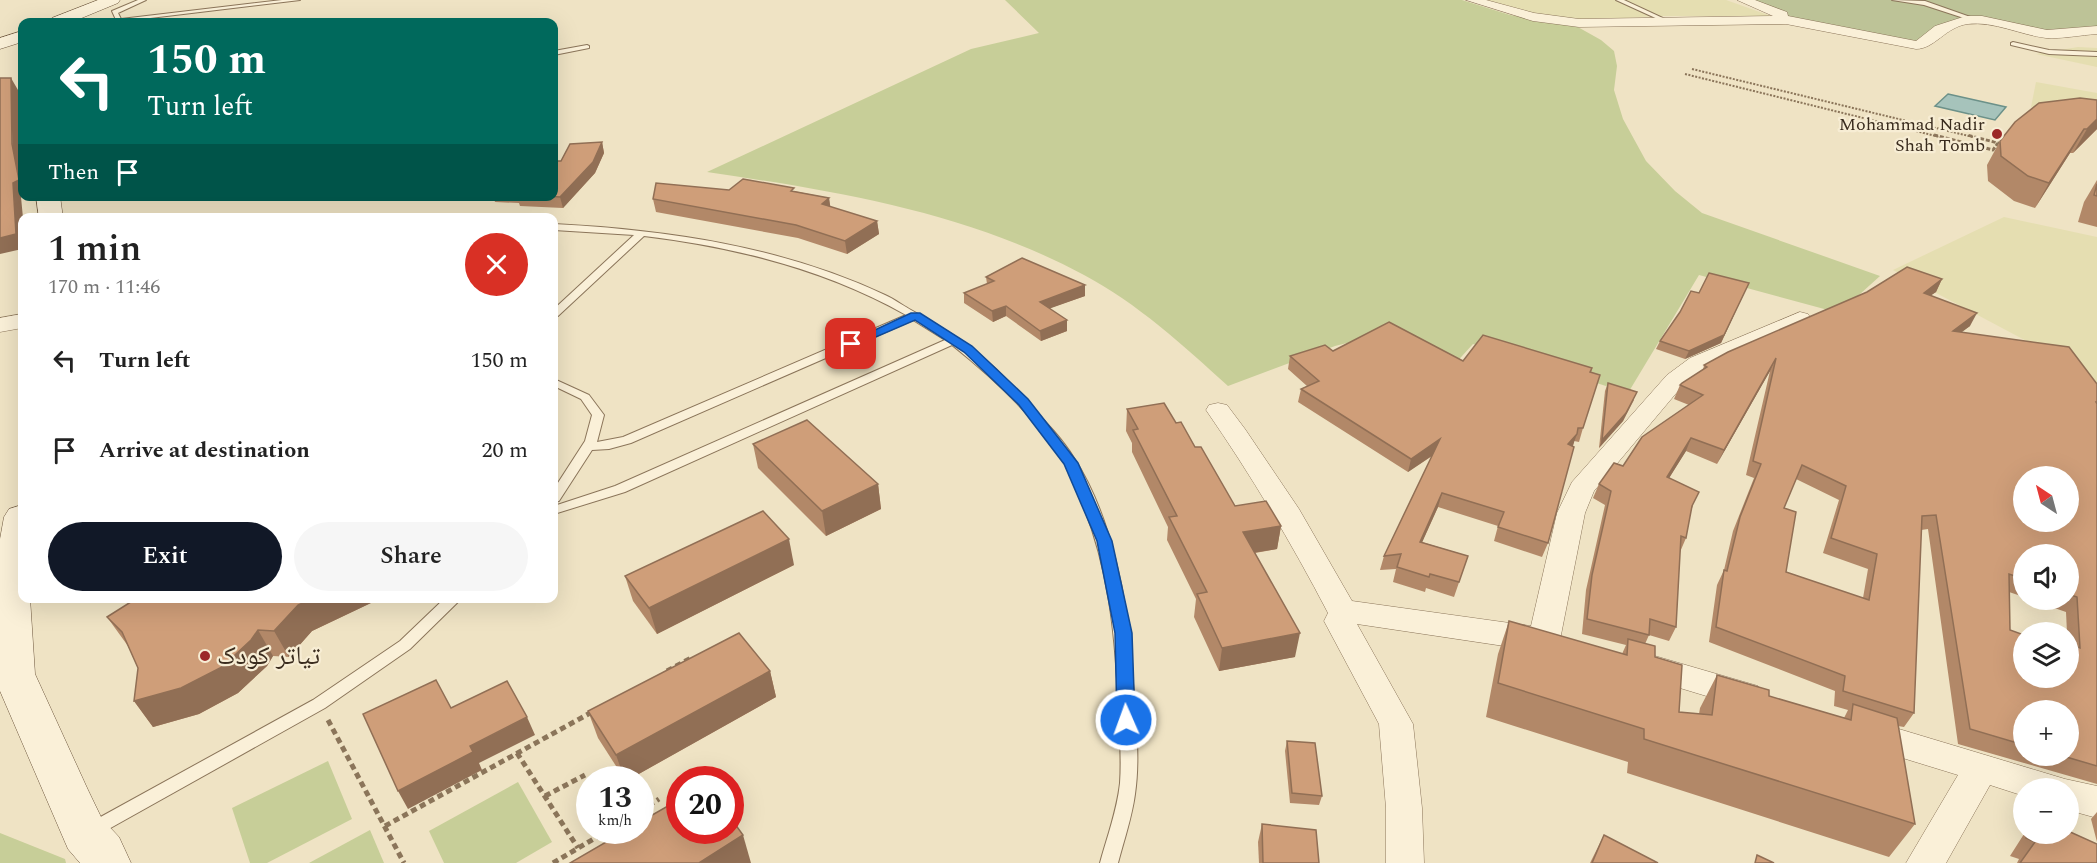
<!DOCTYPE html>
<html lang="en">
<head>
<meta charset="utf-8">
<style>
  :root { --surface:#fff; --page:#f6f6f6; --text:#222; --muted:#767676; --accent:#111827 }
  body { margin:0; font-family:Spectral,"Noto Naskh Arabic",serif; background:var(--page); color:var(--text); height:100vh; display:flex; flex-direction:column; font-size:22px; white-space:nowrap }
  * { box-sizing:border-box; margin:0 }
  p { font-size:20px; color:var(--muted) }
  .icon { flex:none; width:33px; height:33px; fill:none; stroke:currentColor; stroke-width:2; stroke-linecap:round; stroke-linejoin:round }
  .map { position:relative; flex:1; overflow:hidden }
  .sheet { position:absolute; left:18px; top:213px; width:540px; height:390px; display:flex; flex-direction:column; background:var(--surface); border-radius:12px; box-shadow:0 6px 24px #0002 }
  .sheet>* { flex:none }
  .hud { position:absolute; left:18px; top:18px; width:540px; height:183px; border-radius:12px; box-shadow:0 6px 24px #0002; background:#00695c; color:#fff; overflow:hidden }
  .needle { width:39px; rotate:324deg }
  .fabs { position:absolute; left:2013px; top:466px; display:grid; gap:12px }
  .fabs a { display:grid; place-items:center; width:66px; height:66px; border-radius:50%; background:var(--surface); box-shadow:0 6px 24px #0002; font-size:30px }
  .speed { position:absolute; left:576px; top:766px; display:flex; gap:12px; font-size:30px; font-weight:700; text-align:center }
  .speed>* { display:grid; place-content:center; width:78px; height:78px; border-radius:50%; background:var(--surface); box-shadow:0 6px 24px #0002; line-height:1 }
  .speed small { font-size:15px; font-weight:400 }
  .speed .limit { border:9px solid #d22; background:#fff; color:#111 }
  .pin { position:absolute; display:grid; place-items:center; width:51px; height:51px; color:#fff; margin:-26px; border-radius:12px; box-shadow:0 3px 9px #0006 }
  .me { position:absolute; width:66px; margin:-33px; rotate:358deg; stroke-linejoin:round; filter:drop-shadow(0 0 4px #0008) }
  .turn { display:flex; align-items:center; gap:21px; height:126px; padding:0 30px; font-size:27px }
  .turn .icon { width:78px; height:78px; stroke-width:2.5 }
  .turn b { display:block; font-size:42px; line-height:51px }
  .then { display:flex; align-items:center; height:57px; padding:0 30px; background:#0003; gap:12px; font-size:22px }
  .round { display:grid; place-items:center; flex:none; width:63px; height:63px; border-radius:32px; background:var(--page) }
  .headline { display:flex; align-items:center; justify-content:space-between; height:102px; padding:0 30px }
  h1 { font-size:36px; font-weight:600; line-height:45px }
  .cta { display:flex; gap:12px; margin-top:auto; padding:12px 30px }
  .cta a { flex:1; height:69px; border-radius:36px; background:var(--accent); color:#fff; font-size:24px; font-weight:600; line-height:69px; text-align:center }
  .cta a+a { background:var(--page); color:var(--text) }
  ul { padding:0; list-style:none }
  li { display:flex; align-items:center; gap:18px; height:90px; padding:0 30px }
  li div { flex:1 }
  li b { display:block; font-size:22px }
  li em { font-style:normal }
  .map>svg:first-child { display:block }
</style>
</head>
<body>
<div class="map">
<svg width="2097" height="863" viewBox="0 0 2097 863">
  <rect width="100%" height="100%" fill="#efe3c4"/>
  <!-- farmland -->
  <g fill="#e5deb1">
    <path d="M1483,0H1726L1771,16H1655L1580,21L1536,14Z"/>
    <path d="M2078,47L2097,48V67L2036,54Z"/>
    <path d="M2036,82L2097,93V122L2041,113L2031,107Z"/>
    <path d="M2004,217L2097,237V391L2068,363L1893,270Z"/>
  </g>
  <!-- green -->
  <g fill="#c7ce98">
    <path d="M1005,0H1462L1510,15L1576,26L1601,40L1614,51L1617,66L1614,90L1623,119L1646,161L1675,191L1702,213L1880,276L1839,313L1699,275L1628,393L1473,344L1452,367L1387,333L1335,346L1228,386C1184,346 1137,303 1084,275C967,212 836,191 707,172L971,49L1039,33Z"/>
    <path d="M328,761L352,819L267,863H250L232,808Z"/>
    <path d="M518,782L552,842L516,863H444L429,831Z"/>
    <path d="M370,830L384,863H309Z"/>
    <path d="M0,833L65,859L66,863H0Z"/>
  </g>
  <!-- cemetery -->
  <path fill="#bdc397" d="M1743,0H2097V30L2057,34L1966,20L1923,45L1786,20Z"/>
  <!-- water -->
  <path fill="#a6c3bb" stroke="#6c9189" stroke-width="1.5" d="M1948,94L2006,107L1995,120L1935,106Z"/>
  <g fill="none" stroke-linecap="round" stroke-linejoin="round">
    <!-- lane casing -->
    <g stroke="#8b755a" stroke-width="2">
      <g id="lane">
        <path d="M138,0H146L118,13L121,19L282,0H300L117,22L112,11Z"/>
        <path d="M1616,0H1624L1667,20L1662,21Z"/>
        <path d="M1892,0L1925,1L1976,19L1973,21L1924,5Z"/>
        <path d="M2013,42L2049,50L2097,52V56L2049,54L2011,45V43Z"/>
        <path d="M587,45L589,46V48L554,55V51Z"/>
        <path d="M554,224C667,230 781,246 885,295C894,299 902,305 911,310C941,326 972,346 997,370C1007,380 1016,390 1025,400C1042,418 1061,437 1074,458C1111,515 1128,601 1132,667C1134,709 1141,753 1135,794C1132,817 1124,840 1118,863H1100C1107,837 1117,811 1120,783C1122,755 1119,726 1118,697C1115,631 1108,567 1083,505C1077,489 1071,473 1062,459C1035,417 991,376 952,345L625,492L554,514V506L615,486L945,340L913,320L631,443L609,449L592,450L559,501L554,502V489L585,441L592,415L581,399L554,386V379L589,395L604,415L597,442L623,437L906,315C825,269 735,247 644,236L558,316L554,317V309L634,235L554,230Z"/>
        <path d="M445,598H462L410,649L325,708L98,835L92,838L86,835L83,830L86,825L313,700L400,641Z"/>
      </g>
    </g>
    <!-- street casing -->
    <g stroke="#8b755a" stroke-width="1">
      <g id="street">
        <path d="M1466,0H1486L1534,13L1579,19L1773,16L1737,0H1755L1787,12L1788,16L1916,41L1935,26L1966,16H1982L2047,30L2097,26V34C2081,35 2062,39 2046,38C2021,35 1994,21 1968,24C1945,27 1935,49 1916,49L1786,24L1579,27L1533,21Z"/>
        <path d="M1800,312L1808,314L1811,319L1808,324L1706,368L1683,385L1594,491L1585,513L1560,640L1555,648L1544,652L1357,624L1413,724L1422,808L1424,863H1386V808L1379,724L1324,621L1328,613C1291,542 1251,475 1206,410L1209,405L1218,403L1227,405L1245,429L1299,509L1352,601L1531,626L1557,513L1572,482L1667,375L1690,358Z"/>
        <path d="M22,314V328L0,332V318Z"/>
        <path d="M1648,654L1758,686L1763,695L1758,704L1746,708L1637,675L1632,666L1637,657Z"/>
        <path d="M1869,720L2065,779L2097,786V818L2068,810V789H2024V796L1990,785L1946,863H1906L1958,775L1857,744L1852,734L1857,724Z"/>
      </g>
    </g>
    <!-- secondary casing -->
    <g stroke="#6d563d" stroke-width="1">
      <g id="secondary">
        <path d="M98,0H120L118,3L72,22H49L52,18Z"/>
        <path d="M22,31V42L0,49V38Z"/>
        <path d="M36,196H60L63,218H39Z"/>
        <path d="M22,505V598H30L35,674L88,790L102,819L119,837L131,863H80L68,849L0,691V539L4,517L9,509Z"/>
      </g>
    </g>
    <!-- path-far2 -->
    <g stroke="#8b755a" stroke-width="2" stroke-dasharray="2 1.5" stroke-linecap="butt">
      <path d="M1692,69L1973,137"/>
      <path d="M1685,74L1940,137"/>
    </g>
    <!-- path-far1 -->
    <path stroke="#8b755a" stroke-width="3" stroke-dasharray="4 2" stroke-linecap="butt" d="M1934,135L1993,150L1998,143L1967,135"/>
    <!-- path -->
    <g stroke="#8b755a" stroke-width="5" stroke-dasharray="6 4" stroke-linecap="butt">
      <path d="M667,671L693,657"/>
      <path d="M328,720L404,863"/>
      <path d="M517,753L578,848"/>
      <path d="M545,796L585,775"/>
      <path d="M640,811L659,799"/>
      <path d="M385,826L592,712"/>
      <path d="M553,863L607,831"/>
    </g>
    <!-- lane -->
    <use href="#lane" fill="#faf0d8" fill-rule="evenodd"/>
    <!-- street -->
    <use href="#street" fill="#faf0d8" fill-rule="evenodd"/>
    <!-- secondary -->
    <use href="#secondary" fill="#faf0d8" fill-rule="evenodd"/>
  </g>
  <!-- wall -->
  <g fill="#b28868" fill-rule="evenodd">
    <path d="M2015,122L2097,129L2073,153H2070L2035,208L2014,201L1988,181L1987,165L2000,141Z"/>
    <path d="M602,142L604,153L595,173L563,208L520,206L519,203L495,202L493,196H554L561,161Z"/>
    <path d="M2097,180V227L2078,222L2084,202Z"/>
    <path d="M729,190L794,191L829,198L830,207L877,221L879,234L847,254L798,238L656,212L653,199Z"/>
    <path d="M986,277L1085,285V296L1050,308L1067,331L1041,341L1006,316L993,322L964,303V293L987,284Z"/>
    <path d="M1942,279L1936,292L1931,295L1970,326L1961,332L2097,384V784L1958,744L1928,529L1921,530L1914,713L1904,727L1898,726L1915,824L1889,857L1627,773L1628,762L1486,717L1498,654L1509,621L1622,654L1626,645L1582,634L1586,590L1605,505L1593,498L1599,484L1623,466L1689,405L1674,399L1680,385L1703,370L1704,365ZM1770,371L1746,475L1754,478L1733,531L1724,570L1717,585L1709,642L1835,691L1834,706L1848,710L1844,718L1769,696L1717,675L1700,708L1699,714L1679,712L1655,657L1645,644L1649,635L1669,641L1676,627L1680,552L1686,538L1691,510L1693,506L1669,478L1686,451L1717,464ZM1796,479L1839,500L1823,553L1868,569L1863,598L1786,572L1784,508ZM2024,555H2068V600H2031L2066,612L2067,633H2068V678L2010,630L2009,592L2024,597ZM2024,711L2068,756H2024Z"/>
    <path d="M1745,291L1721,343L1685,359L1656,349L1660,341L1699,293Z"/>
    <path d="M1333,351L1463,361L1592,368L1583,428L1579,442L1574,441L1573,446L1548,543L1542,557L1494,541L1498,526L1438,507L1422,542L1468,556L1454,597L1426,588L1425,592L1393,582L1396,569L1380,570L1384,556L1432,456L1408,472L1298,402L1301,389L1307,386L1288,369L1290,356Z"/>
    <path d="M1608,383L1634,400L1623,421L1599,448L1605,391Z"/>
    <path d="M1127,409L1176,423L1195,447L1235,506L1281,526L1277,549L1255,553L1295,657L1219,671L1194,617L1196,599L1167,540L1168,527L1132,452V443L1126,431Z"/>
    <path d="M753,444L878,484L881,509L826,536L758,468Z"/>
    <path d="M794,565L657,634L633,601L625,576Z"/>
    <path d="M373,602L312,631L289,657L273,656L267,666L238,693L199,714L153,727L134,701L138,668L128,646L107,617Z"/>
    <path d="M770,671L776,697L628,780H625L598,738L588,711Z"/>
    <path d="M1287,741L1322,796L1319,805L1290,803L1285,751Z"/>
    <path d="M2097,812V842L2091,819Z"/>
    <path d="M1262,824L1319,863H1259L1258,842Z"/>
    <path d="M2024,834H2068L2097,863H2017L2019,859L2010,856Z"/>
    <path d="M1604,835L1658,863H1590Z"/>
  </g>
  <!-- shaded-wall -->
  <g fill="#916f55">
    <path d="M11,78L18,90L20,157L22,171V196L21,197L23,218L22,249L0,254V238L13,183Z"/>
    <path d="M2097,119V129L2073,153L2087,129Z"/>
    <path d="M2084,129L2070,153L2035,208L2049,183Z"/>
    <path d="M602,142L604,153L595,173L563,208L560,197Z"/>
    <path d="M829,198L831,211L822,204Z"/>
    <path d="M877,221L879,234L847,254L845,241Z"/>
    <path d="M1942,279L1936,292L1917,305L1924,293Z"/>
    <path d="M1085,285V296L1040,312V302Z"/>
    <path d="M1745,291L1721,343L1685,359L1689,351Z"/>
    <path d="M1006,306V316L993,322L992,311Z"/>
    <path d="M1977,313L1970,326L1946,344L1953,331Z"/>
    <path d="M1067,320V331L1041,341L1040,331Z"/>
    <path d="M1776,358L1770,371L1717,464L1724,450Z"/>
    <path d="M1637,392L1623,421L1599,448L1602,440Z"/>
    <path d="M1577,434L1572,448L1568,444Z"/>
    <path d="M1691,438L1686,451L1661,491L1667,477Z"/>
    <path d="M1440,439L1436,453L1408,472L1411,459Z"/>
    <path d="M878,484L881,509L826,536L822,511Z"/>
    <path d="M1442,493L1438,507L1416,556L1420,542Z"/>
    <path d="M1281,526L1277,549L1240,555L1243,532Z"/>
    <path d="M789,539L794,565L657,634L649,608Z"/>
    <path d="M313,598H376L373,602L312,631L289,657L274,631L298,605Z"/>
    <path d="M258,630L273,656L267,666L238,693L199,714L153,727L134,701Z"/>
    <path d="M1300,633L1295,657L1219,671L1222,648Z"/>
    <path d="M770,671L776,697L628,780H625L616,755Z"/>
    <path d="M527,717L535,735L479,763L482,770L408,809L398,791L470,746Z"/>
    <path d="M743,835L751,863H699Z"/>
  </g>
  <!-- building -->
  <g fill="#cf9e79" stroke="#916f55" stroke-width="1.5" fill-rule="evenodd">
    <path d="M0,78H11L12,144L19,180L13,183L16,234L0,238Z"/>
    <path d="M2080,98L2097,100V119L2087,129H2084L2049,183L2028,176L2001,156L2000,141L2015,122L2039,103Z"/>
    <path d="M602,142L593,162L560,197L546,196H554V161H561L570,144Z"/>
    <path d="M743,179L794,188L791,191L829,198L822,204L877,221L845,241L796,225L653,199L656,183L729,190Z"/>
    <path d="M2097,184V196L2094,195Z"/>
    <path d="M1022,258L1085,285L1040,302L1067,320L1040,331L1006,306L992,311L964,293L994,281L986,277Z"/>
    <path d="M1907,267L1942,279L1924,293L1977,313L1953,331L2069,347L2097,384V402H2096L2097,404V766L2063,756H2068V711H2024V745L1970,729L1936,515L1922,516L1914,713L1843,691L1845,676L1716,627L1724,570L1727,571L1740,517L1761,464L1753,461L1776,358L1724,450L1691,438L1667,477L1699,492L1692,506L1686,538L1681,536L1676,627L1650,619L1649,635L1587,619L1592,575L1611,491L1599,484L1614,463L1623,466L1642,437L1703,395L1680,385L1682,383L1707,367L1704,365L1728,352L1867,292ZM1802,465L1846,486L1831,538L1877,554L1869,600L1786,572L1796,512L1784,508ZM2024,477H2068V522H2024ZM2024,555H2068V594L2077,597L2080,648L2068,644V678H2024V635L2010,630L2009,574L2024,579Z"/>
    <path d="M1709,273L1749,283L1724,335L1689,351L1660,341L1680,312L1691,291L1699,293Z"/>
    <path d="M1389,322L1463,361L1483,335L1592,368L1590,372L1600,375L1583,428H1578L1577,434L1568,444L1574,447L1548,543L1498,527L1504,512L1442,493L1420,542L1468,556L1459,582L1430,574L1429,577L1397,567L1401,554L1384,556L1440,439L1411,459L1301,389L1319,381L1290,356L1325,345L1333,351Z"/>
    <path d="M1608,383L1637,392L1626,413L1602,440Z"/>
    <path d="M1164,403L1176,423L1181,422L1195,447H1201L1235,506L1266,501L1281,526L1243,532L1300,633L1222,648L1197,594L1207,592L1169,517L1177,516L1133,430L1138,429L1127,409Z"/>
    <path d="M807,420L878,484L822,511L753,444Z"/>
    <path d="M763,511L789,539L649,608L625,576Z"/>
    <path d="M137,598H313L298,605L274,631L258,630L251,640L222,667L181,688L134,701L138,668L122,632L107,617Z"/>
    <path d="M1509,621L1627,655L1628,639L1655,646V657L1682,665L1679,712L1712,715L1717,675L1769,690V696L1851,720L1853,704L1897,718L1915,824L1644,739V729L1498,683Z"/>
    <path d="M739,633L770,671L616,755L588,711Z"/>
    <path d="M436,680L451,708L507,681L527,717L470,746L473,752L398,791L363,714Z"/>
    <path d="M1287,741L1315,743L1322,796L1292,793Z"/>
    <path d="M680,799V831H730V817L743,835L699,863H570L625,831H640V822Z"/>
    <path d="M2068,811L2072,812L2068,821Z"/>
    <path d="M1262,824L1316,830L1319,863H1263Z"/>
    <path d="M2068,831L2097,844V863H2020L2035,842L2026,838L2028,834H2068Z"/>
    <path d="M1604,835L1658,863H1592Z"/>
    <path d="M1757,855L1774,863H1755Z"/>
  </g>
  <!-- route -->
  <path fill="#1a73e8" stroke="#114b97" stroke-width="1.5" d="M911,313H920L972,346L1028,399L1078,463L1112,541L1132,633L1135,720L1132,725L1126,727L1120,725L1117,720L1115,633L1097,541L1064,464L1019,405L964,352L915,320L855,346L845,344Z"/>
  <!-- markers -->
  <g fill="#9c2928" stroke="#f7edd4" stroke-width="2">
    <circle cx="1997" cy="134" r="6"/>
    <circle cx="205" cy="656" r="6"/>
  </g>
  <g text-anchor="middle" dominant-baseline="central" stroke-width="4.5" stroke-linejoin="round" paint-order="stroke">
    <!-- far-poi labels -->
    <g font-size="18" fill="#3a2c1e" stroke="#f7edd4" text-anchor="end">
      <text x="1985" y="124">Mohammad Nadir<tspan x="1985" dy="21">Shah Tomb</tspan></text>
    </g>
    <!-- near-poi labels -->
    <g font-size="26" fill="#3a2c1e" stroke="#f7edd4" text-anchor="start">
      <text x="217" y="656">تیاتر کودک</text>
    </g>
  </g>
</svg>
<div class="fabs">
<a><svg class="needle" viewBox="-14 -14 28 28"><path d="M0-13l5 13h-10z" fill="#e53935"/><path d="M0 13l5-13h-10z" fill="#767676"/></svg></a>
<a><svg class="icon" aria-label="sound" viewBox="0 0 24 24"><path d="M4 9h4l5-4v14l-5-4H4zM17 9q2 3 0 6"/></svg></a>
<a><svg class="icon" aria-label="layers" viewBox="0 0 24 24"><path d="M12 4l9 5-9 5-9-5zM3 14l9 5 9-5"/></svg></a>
<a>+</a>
<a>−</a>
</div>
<div class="speed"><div>13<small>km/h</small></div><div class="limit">20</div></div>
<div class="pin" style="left:851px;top:344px;background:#d93025"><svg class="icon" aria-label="arrive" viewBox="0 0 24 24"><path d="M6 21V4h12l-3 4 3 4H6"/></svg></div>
<svg class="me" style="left:1126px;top:720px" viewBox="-20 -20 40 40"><circle r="17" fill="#1a73e8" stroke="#fff" stroke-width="3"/><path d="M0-11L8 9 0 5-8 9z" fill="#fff"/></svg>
<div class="hud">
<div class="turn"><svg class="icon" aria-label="left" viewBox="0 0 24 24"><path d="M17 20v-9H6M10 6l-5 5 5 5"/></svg><div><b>150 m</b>Turn left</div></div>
<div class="then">Then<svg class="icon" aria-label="arrive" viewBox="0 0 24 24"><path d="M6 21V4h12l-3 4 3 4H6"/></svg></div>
</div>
<section class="sheet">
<div class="headline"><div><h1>1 min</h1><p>170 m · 11:46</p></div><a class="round" style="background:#d93025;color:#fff"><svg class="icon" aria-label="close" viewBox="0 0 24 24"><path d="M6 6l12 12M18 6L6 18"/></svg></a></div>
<ul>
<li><svg class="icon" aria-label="left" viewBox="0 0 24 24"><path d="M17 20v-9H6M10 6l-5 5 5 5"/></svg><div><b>Turn left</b></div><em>150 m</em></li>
<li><svg class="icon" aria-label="arrive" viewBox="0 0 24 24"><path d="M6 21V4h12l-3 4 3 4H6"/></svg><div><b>Arrive at destination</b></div><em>20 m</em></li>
</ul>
<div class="cta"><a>Exit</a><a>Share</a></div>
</section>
</div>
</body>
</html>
